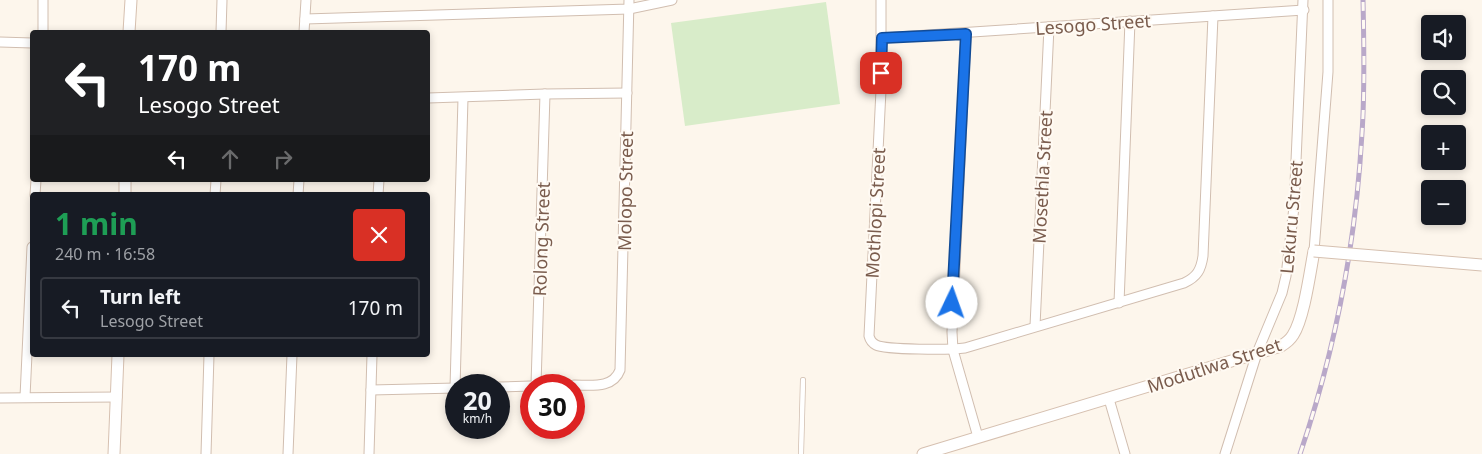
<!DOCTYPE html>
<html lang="en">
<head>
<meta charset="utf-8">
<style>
  :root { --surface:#171b24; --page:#20242c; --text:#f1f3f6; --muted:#9ea1a6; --line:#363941 }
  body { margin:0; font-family:"Noto Sans",sans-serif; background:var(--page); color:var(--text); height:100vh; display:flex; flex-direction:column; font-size:19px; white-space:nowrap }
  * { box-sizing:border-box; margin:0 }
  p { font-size:16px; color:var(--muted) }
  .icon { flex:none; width:28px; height:28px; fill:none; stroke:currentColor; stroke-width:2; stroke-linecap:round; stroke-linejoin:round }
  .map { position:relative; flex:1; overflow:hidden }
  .drawer { position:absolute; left:30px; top:192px; width:400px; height:165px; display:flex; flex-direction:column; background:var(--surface); border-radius:5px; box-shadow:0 2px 8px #0003 }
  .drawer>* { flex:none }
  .banner { position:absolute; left:30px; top:30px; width:400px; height:152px; border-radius:5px; box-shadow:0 2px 8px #0003; background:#202124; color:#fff; overflow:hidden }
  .fabs { position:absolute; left:1421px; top:15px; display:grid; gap:10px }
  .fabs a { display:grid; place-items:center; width:45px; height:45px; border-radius:5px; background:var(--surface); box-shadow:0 2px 8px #0003; font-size:25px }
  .speed { position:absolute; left:445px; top:374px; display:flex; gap:10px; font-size:25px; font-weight:700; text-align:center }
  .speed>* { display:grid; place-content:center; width:65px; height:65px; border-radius:50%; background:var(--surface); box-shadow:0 2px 8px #0003; line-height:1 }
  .speed small { font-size:12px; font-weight:400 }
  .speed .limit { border:8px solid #d22; background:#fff; color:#111 }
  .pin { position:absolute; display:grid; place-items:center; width:42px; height:42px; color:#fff; margin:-21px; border-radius:10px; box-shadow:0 2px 8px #0006 }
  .me { position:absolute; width:55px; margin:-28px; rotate:3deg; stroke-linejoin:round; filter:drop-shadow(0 0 4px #0008) }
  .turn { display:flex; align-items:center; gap:18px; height:105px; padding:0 25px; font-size:22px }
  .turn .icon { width:65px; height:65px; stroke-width:2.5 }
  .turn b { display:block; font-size:35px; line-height:42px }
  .lanes { display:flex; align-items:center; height:48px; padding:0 25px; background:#0003; justify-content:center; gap:25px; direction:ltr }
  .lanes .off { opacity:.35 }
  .round { display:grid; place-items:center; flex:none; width:52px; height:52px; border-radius:5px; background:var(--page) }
  .summary { display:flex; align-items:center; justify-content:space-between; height:85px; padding:0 25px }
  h1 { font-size:30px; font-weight:700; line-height:38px; color:#1e9e55 }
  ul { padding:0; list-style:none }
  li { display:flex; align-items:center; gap:15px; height:62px; margin:0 10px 8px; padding:0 15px; border:2px solid var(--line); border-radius:5px }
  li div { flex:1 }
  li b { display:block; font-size:19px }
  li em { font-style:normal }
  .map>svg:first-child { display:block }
</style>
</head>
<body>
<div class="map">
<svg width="1482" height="454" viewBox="0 0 1482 454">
  <rect width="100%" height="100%" fill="#fdf6ec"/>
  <!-- pitch -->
  <path fill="#d8ecc9" d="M826,2L840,104L685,126L671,23Z"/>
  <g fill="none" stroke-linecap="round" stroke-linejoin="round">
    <!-- lane casing -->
    <g stroke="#d1beb0" stroke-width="6">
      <path id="lane" d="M801,454L803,380"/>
    </g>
    <!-- street casing -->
    <g stroke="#d1beb0" stroke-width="11">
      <g id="street">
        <path d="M881,0V90L869,336C870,340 872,343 876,345C886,350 951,350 965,348L1184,283C1197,277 1201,270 1203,256L1213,16"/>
        <path d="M305,19L629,9L672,0"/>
        <path d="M43,32V0"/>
        <path d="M221,32L222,0"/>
        <path d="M304,32L306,0"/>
        <path d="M966,34L952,332L953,350L978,437"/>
        <path d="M882,38L1304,10"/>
        <path d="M0,42L32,43"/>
        <path d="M428,98L545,94L627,93"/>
        <path d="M35,195L36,180"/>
        <path d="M215,195L216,180"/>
        <path d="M298,195L299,180"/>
        <path d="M378,195L379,180"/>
        <path d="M1314,251L1328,72V0"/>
        <path d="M1119,303L1130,21"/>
        <path d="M1035,326L1049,27"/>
        <path d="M536,385L545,94"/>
        <path d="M574,385C591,385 613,389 620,370L629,0"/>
        <path d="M499,387L531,386"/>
        <path d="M455,388L463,98"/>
        <path d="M371,390L456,388"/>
        <path d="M25,397L32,247"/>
        <path d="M0,398L117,397"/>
        <path d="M1109,399L1125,454"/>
        <path d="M206,454L209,355"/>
        <path d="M288,454L292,355"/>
        <path d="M369,454L372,355"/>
        <path d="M1225,454L1257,353L1282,293L1286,276L1294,207L1303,0"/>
      </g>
    </g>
    <!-- secondary casing -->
    <g stroke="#d6c0b0" stroke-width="13">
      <g id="secondary">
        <path d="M129,32L131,0"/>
        <path d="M125,195V180"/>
        <path d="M114,454L118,355"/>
        <path d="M923,454L1281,346C1286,343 1290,340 1293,335C1304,318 1310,272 1314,251"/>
      </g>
    </g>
    <!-- lane -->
    <use href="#lane" stroke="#fff" stroke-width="4.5"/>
    <!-- street -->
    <use href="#street" stroke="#fff" stroke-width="9"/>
    <!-- secondary -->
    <use href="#secondary" stroke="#fff" stroke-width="11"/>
    <!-- rail casing -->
    <g stroke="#b9a8c9" stroke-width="5">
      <path id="rail" d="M1300,454C1335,351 1356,242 1362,133C1365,89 1364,44 1363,0"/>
    </g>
    <!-- rail -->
    <use href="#rail" stroke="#fffaf3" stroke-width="3" stroke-dasharray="9" stroke-linecap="butt"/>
    <!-- secondary-bridge casing -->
    <g stroke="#d6c0b0" stroke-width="13" stroke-linecap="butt">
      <path id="secondary-bridge" d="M1314,251L1482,265"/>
    </g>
    <!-- secondary-bridge -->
    <use href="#secondary-bridge" stroke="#fff" stroke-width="11"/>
  </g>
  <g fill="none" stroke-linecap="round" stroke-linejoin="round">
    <!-- route casing -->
    <g stroke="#114b97" stroke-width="12">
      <path id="route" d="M881,73L882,38L966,34L952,303"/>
    </g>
    <!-- route -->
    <use href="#route" stroke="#1a73e8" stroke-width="9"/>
  </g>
  <g text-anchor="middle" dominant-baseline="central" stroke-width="4" stroke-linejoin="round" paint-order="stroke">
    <!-- street labels -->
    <g font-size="18" fill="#7a5c4d" stroke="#fffaf3">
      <text transform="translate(1093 24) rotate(-4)">Lesogo Street</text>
      <text transform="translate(1042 177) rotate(-87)">Mosethla Street</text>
      <text transform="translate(625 191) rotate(-89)">Molopo Street</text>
      <text transform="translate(875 213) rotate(-87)">Mothlopi Street</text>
      <text transform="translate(1291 217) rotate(-85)">Lekuru Street</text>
      <text transform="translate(541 239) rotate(-88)">Rolong Street</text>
      <text transform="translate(1214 365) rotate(-18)">Modutlwa Street</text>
    </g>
  </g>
</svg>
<div class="fabs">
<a><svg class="icon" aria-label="sound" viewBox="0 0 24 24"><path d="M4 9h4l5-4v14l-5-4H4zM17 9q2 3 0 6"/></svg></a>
<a><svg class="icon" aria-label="search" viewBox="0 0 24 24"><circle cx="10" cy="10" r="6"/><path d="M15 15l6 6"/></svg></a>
<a>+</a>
<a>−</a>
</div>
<div class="speed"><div>20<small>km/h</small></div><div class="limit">30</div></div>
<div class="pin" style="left:881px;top:73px;background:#d93025"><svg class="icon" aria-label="arrive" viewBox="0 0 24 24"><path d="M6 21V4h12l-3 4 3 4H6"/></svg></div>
<svg class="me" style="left:952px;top:303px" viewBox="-20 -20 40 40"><circle r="19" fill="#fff"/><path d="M0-13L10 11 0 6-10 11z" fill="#1a73e8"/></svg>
<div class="banner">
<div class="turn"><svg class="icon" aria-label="left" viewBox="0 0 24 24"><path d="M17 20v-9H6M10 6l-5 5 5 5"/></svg><div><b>170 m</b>Lesogo Street</div></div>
<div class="lanes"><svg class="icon" aria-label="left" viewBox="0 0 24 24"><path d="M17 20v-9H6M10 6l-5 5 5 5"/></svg><svg class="icon off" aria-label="ahead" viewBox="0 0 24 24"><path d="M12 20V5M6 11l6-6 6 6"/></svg><svg class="icon off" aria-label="right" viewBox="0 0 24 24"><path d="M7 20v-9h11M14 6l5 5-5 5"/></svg></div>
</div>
<section class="drawer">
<div class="summary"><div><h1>1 min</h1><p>240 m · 16:58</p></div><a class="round" style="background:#d93025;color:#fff"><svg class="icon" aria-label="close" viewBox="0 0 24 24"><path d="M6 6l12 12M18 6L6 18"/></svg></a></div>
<ul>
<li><svg class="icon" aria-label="left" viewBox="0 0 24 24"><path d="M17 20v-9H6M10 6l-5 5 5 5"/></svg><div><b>Turn left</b><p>Lesogo Street</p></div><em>170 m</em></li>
</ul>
</section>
</div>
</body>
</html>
